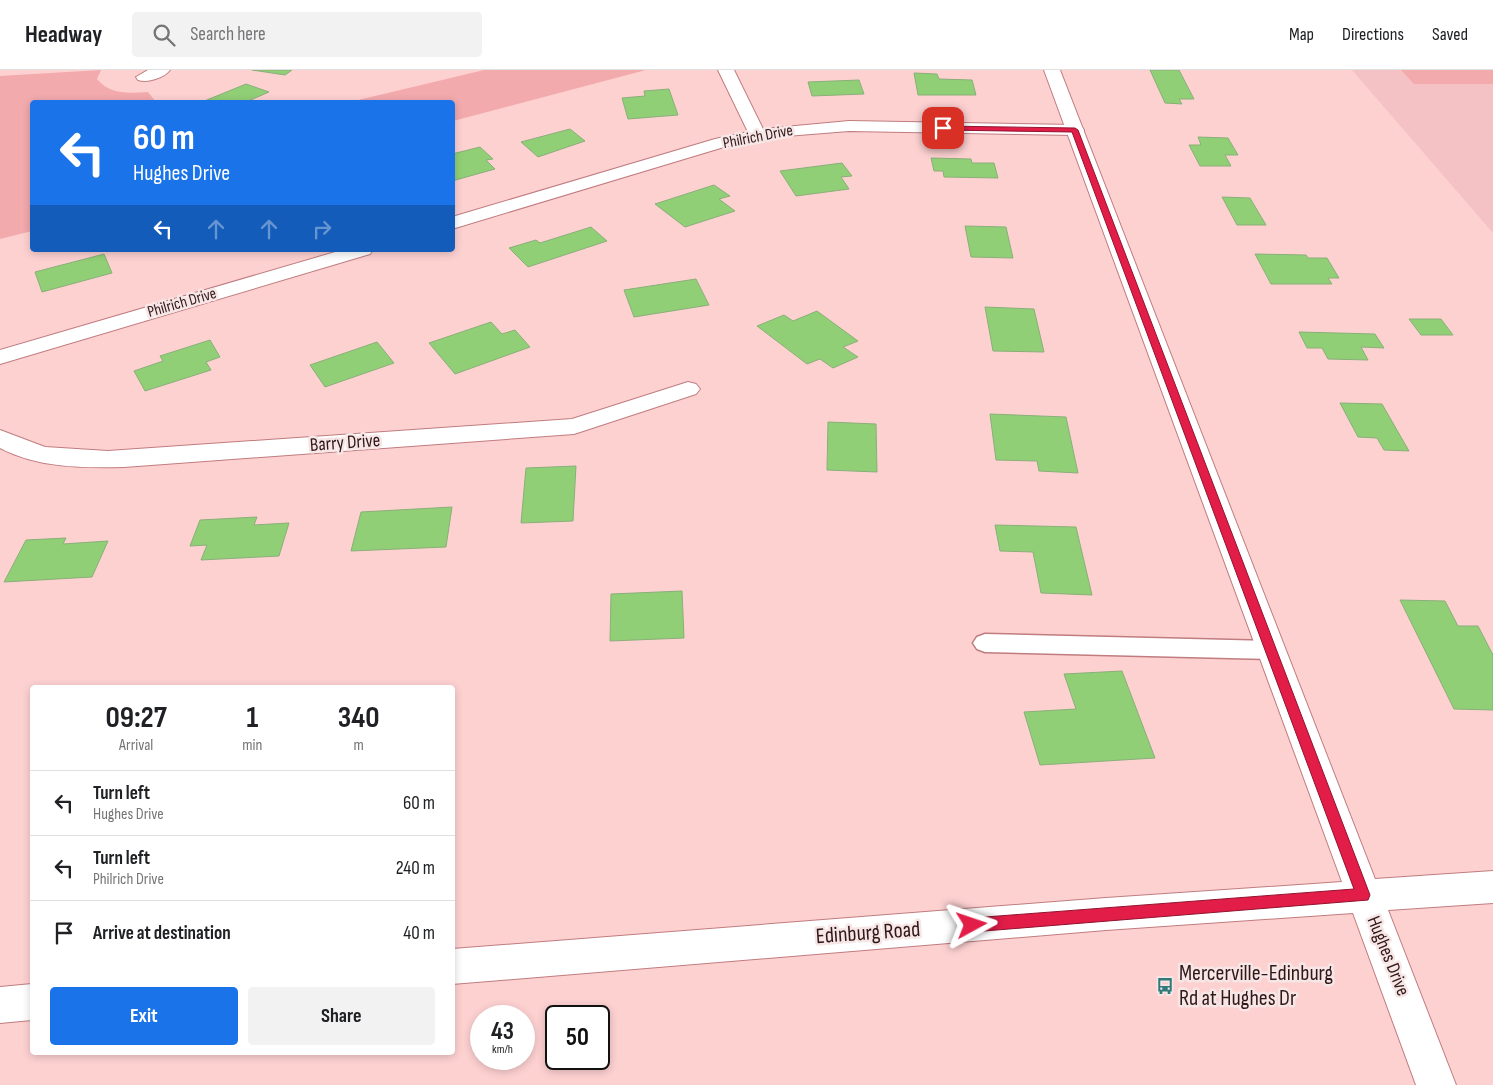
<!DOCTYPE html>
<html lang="en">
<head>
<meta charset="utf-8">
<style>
  :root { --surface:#fff; --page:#f2f2f2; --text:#202124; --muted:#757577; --line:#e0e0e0; --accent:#1a73e8 }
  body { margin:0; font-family:"Sofia Sans Condensed",sans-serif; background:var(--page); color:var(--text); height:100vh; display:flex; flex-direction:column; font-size:19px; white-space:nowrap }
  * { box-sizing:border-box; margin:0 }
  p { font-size:16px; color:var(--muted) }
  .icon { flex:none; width:28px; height:28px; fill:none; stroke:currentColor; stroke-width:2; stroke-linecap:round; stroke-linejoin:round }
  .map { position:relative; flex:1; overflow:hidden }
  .sheet { position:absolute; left:30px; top:615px; width:425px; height:370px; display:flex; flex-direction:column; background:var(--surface); border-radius:5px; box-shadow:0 2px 8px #0003 }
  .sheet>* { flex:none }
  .hud { position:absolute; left:30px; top:30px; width:425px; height:152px; border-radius:5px; box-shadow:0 2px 8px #0003; background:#1a73e8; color:#fff; overflow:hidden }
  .speed { position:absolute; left:470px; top:935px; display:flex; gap:10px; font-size:25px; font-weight:700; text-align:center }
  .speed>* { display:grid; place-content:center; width:65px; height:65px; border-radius:50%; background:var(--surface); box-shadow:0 2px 8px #0003; line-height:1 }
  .speed small { font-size:12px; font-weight:400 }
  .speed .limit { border:2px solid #111; border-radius:8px; background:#fff; color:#111 }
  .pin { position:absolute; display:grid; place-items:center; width:42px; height:42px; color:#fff; margin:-21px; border-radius:10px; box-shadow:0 2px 8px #0006 }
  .me { position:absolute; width:55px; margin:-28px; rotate:85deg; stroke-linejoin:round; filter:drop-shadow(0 0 4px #0008) }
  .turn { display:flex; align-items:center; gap:18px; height:105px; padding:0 20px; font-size:22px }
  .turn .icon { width:65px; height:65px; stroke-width:2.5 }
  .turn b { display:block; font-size:35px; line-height:42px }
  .lanes { display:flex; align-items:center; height:48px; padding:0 20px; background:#0003; justify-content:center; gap:25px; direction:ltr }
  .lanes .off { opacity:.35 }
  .eta { display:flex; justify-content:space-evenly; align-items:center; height:85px; text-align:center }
  .eta b { font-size:30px; font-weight:700; line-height:35px }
  .cta { display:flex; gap:10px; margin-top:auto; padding:10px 20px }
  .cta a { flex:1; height:58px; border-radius:5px; background:var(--accent); color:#fff; font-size:20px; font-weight:700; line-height:58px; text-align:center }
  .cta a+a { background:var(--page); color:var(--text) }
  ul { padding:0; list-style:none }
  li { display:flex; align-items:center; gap:15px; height:65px; padding:0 20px; border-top:1px solid var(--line) }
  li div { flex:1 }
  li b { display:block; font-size:19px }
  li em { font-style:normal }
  header { display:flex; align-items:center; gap:30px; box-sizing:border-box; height:70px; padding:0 25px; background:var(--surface); border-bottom:1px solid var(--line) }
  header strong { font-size:24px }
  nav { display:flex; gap:28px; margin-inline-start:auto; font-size:18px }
  .search { width:350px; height:45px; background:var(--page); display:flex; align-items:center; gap:12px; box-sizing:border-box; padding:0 18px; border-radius:5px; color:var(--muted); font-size:19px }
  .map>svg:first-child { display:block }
</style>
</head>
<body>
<header>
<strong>Headway</strong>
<div class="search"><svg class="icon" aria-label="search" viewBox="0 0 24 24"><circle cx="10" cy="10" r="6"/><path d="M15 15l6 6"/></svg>Search here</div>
<nav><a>Map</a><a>Directions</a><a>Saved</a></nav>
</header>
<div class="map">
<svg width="1493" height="1015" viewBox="0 0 1493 1015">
  <rect width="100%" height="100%" fill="#fed1d1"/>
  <!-- built -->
  <path fill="#f4c2c4" d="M1352,0H1493V163Z"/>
  <!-- green -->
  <g fill="#f2aaad">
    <path d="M101,0L97,9C110,25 128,23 148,22L156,32H32V161L0,169V6Z"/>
    <path d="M484,0H646L453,51L452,32H350Z"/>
    <path d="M1401,0H1493V14H1414Z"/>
  </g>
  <!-- building -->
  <g fill="#91cf76" stroke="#89af79">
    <path d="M252,0H292L285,5Z"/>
    <path d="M1150,0H1179L1194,29H1179L1182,34L1165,33Z"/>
    <path d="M914,3L937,4L939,9L972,10L976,25H918Z"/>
    <path d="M859,10L864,24L812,26L808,12Z"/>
    <path d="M246,14L269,22L246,32H202Z"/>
    <path d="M669,19L678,45L628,49L622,28L645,26L644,21Z"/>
    <path d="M570,59L585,71L538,87L521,72Z"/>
    <path d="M1198,67L1228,68L1238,85H1225L1231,96H1200L1189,75H1201Z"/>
    <path d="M480,77L493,89L486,90L495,99L452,111V84Z"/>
    <path d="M931,88L971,89L972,93H994L998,108L944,107L943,101H934Z"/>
    <path d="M842,93L852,106L841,107L849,119L796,126L780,101Z"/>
    <path d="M714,115L730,126L719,129L735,141L685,157L655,134Z"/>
    <path d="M1222,127L1250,128L1266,155H1237Z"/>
    <path d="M965,156L1006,157L1013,188L971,187Z"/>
    <path d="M591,157L607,171L528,197L509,178L536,170L540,173Z"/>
    <path d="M104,184L112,203L42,222L35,202Z"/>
    <path d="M1255,184L1306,185L1308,188H1327L1339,208H1328L1332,214H1271Z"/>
    <path d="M696,209L709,235L634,247L624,220Z"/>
    <path d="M985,237L1034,239L1044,282L993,281Z"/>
    <path d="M817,241L858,271L843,277L858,287L833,298L820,289L807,294L757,256L784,245L793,251Z"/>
    <path d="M1409,249H1441L1453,265H1421Z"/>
    <path d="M491,252L502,264L515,260L530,277L455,304L429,273Z"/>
    <path d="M1299,262L1375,264L1384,278L1361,277L1368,290L1328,289L1322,278H1307Z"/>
    <path d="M210,270L220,287L206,292L211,300L145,321L134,301L163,291L160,286Z"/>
    <path d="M377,272L394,293L325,317L310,295Z"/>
    <path d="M1340,333L1382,334L1409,381L1384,380L1377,368L1358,367Z"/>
    <path d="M990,344L1066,347L1078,403L1039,401L1037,391L996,390Z"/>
    <path d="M828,352L876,354L877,402L827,400Z"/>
    <path d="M576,396L573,451L521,453L526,398Z"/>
    <path d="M452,437L446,477L351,481L361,442Z"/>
    <path d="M257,447L254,455L289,453L279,486L201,490L207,475L190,476L200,450Z"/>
    <path d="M995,455L1076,457L1092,525L1041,523L1033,482L1000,481Z"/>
    <path d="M66,468L63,474L108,471L92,507L4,512L26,470Z"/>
    <path d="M682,521L684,568L610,571L611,524Z"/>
    <path d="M1400,530L1445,531L1458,556H1478L1493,585V640L1454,639Z"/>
    <path d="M1122,601L1155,688L1040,695L1024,642L1076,639L1064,604Z"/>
  </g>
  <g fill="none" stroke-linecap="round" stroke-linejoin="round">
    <!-- lane casing -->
    <g stroke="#c07c7f" stroke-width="3">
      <path id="lane" d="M985,564L1271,571L1279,574L1283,580L1279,586L1271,589L985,582L977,579L973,573L977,567Z"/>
    </g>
    <!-- street casing -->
    <g stroke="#c07c7f" stroke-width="2">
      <g id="street">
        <path d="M148,0H170C164,8 148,13 138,10L136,7Z"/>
        <path d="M718,0H734L763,59L849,51L1075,55L1081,56L1084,60L1081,64L1075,65L849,61L774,67L724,77L452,159V147L715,69L748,62Z"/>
        <path d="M342,180H373L370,184L0,294V280Z"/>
        <path d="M688,312L696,314L700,319L696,324L574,364L124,397C83,398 38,398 0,378V360L45,377L108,381L572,349Z"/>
      </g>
    </g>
    <!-- secondary casing -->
    <g stroke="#c07c7f" stroke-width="2">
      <g id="secondary">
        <path d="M1044,0H1060L1375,809L1493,801V833L1388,840L1456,1015H1416L1353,843L1106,860L452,914V879L1106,828L1342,812Z"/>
        <path d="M32,914V950L0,953V917Z"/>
      </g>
    </g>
    <!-- lane -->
    <use href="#lane" fill="#fff" fill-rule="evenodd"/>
    <!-- street -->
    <use href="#street" fill="#fff" fill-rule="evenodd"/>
    <!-- secondary -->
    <use href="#secondary" fill="#fff" fill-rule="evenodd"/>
  </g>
  <!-- route -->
  <path fill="#e11d48" stroke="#92132f" d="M940,56L1075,58L1078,60L1370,825L1368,830L972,862L967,860L965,855L967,850L972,848L1354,819L1072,62L943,60Z"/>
  <!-- icons -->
  <defs>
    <g id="bus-bare" transform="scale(1.35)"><path d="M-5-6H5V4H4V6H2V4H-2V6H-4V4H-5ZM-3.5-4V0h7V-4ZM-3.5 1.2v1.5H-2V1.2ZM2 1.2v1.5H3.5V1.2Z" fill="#307a7b" stroke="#f6e6e6" stroke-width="2.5" paint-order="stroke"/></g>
  </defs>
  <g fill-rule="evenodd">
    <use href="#bus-bare" x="1165" y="916"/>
  </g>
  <g text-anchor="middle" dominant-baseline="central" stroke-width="5" stroke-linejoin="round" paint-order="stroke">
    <!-- far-street labels -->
    <g font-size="16" fill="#311718" stroke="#f6e6e6">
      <text transform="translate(758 67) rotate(-11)">Philrich Drive</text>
      <text transform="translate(182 233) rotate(-16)">Philrich Drive</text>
    </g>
    <!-- street labels -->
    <g font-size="19" fill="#311718" stroke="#f6e6e6">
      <text transform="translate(345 373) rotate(-4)">Barry Drive</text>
      <text transform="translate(1388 886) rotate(68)">Hughes Drive</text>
    </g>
    <!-- near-street labels -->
    <g font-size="22" fill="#311718" stroke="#f6e6e6">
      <text transform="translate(868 863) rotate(-4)">Edinburg Road</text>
    </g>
    <!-- near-poi labels -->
    <g font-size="22" fill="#311718" stroke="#f6e6e6" text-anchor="start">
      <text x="1179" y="903">Mercerville-Edinburg<tspan x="1179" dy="25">Rd at Hughes Dr</tspan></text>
    </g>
  </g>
</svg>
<div class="speed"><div>43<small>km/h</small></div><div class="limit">50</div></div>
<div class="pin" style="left:943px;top:58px;background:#d93025"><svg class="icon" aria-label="arrive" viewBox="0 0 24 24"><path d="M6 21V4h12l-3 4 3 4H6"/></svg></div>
<svg class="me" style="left:972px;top:855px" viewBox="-20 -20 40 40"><path d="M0-17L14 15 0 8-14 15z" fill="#e11d48" stroke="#fff" stroke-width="4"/></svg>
<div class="hud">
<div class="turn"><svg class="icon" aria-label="left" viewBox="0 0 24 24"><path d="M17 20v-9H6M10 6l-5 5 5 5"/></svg><div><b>60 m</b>Hughes Drive</div></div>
<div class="lanes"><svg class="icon" aria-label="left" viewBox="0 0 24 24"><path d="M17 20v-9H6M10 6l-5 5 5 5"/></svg><svg class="icon off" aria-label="ahead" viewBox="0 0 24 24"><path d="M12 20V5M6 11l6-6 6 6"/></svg><svg class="icon off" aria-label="ahead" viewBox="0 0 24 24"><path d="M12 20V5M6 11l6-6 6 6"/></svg><svg class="icon off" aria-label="right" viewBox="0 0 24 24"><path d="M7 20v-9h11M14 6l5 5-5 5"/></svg></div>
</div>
<section class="sheet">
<div class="eta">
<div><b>09:27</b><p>Arrival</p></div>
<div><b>1</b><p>min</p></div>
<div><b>340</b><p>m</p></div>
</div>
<ul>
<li><svg class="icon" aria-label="left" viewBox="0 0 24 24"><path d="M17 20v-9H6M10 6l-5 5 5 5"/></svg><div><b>Turn left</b><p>Hughes Drive</p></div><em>60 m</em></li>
<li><svg class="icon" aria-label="left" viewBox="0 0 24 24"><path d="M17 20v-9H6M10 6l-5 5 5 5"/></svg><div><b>Turn left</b><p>Philrich Drive</p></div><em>240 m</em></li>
<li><svg class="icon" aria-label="arrive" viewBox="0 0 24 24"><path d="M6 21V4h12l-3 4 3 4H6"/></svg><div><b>Arrive at destination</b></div><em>40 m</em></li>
</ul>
<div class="cta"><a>Exit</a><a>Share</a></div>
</section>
</div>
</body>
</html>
